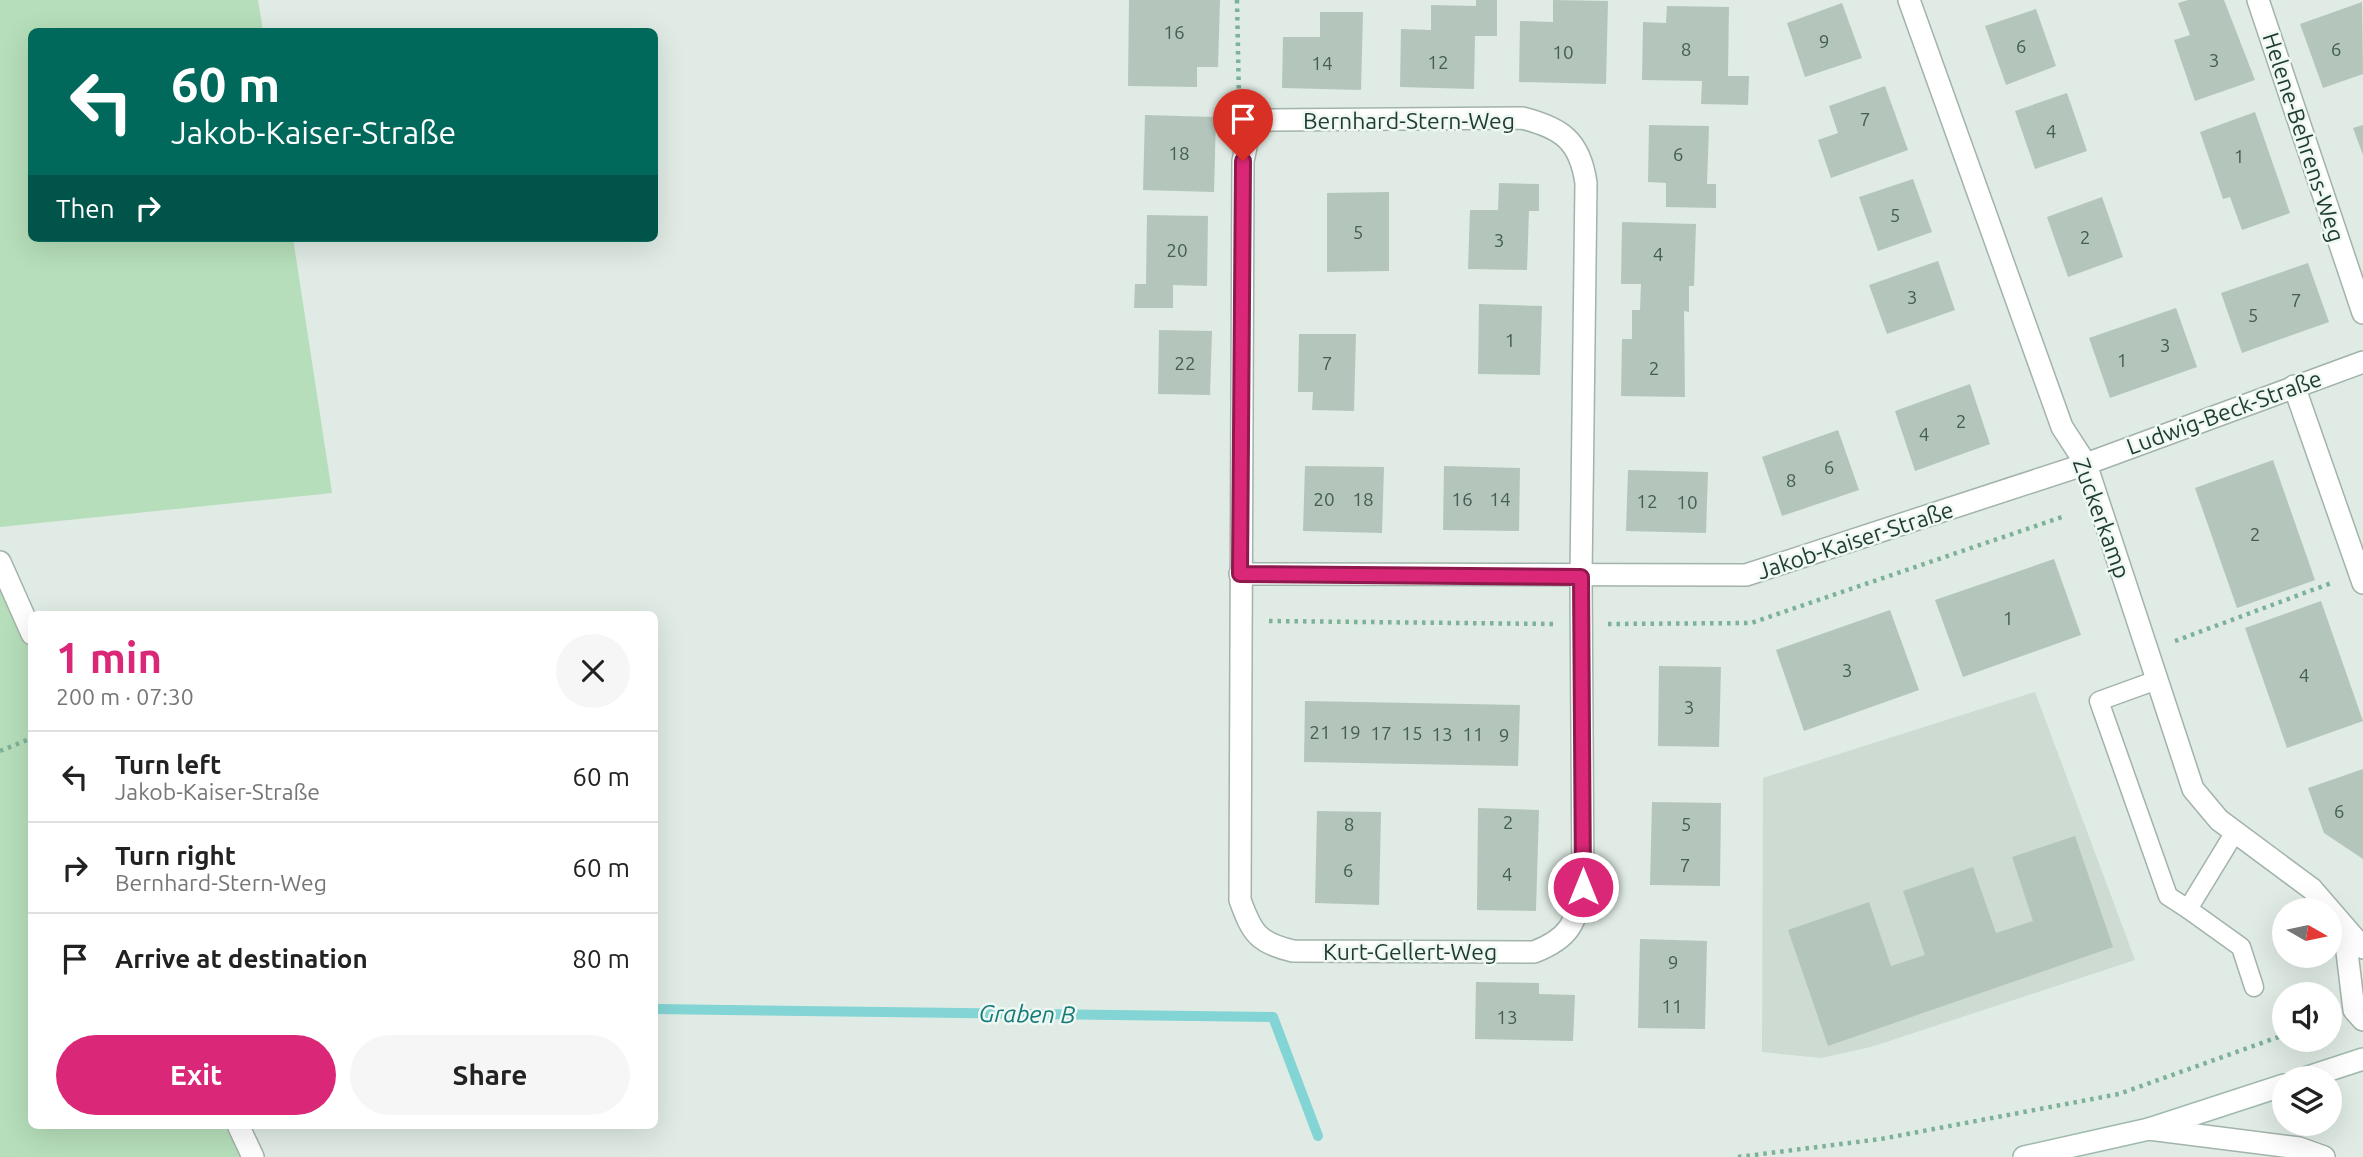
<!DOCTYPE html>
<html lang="en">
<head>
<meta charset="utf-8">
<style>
  :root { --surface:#fff; --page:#f6f6f6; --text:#222; --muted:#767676; --line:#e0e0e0; --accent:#db2777 }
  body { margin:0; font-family:Ubuntu,sans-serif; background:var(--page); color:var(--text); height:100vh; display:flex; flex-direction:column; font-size:26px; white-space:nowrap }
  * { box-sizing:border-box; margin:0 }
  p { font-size:23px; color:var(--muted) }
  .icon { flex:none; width:38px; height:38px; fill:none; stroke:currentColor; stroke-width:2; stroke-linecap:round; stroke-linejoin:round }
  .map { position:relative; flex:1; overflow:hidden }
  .panel { position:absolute; left:28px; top:611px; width:630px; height:518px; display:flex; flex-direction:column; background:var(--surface); border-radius:10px; box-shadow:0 7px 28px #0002 }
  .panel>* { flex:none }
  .hud { position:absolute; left:28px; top:28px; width:630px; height:214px; border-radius:10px; box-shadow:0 7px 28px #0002; background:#00695c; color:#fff; overflow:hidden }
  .needle { width:46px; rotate:99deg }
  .buttons { position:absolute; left:2272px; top:898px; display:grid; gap:14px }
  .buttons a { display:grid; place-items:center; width:70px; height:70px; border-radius:50%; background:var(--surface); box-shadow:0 7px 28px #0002; font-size:35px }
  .pin { position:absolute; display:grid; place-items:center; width:60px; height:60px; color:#fff; margin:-72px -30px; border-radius:50% 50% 50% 0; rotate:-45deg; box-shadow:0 0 7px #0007 }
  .pin .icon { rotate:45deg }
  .me { position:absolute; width:77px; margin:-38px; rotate:0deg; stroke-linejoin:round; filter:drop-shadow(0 0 5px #0008) }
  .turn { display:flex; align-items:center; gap:24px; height:147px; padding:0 28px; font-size:32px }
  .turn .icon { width:91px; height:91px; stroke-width:2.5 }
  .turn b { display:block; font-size:49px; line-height:60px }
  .then { display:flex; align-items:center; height:66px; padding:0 28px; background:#0003; gap:14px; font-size:26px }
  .round { display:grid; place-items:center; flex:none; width:74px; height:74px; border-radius:37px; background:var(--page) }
  .overview { display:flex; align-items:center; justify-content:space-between; height:119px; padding:0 28px }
  h1 { font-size:42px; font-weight:700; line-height:52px; color:var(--accent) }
  .button { display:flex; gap:14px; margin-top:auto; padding:14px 28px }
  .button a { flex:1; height:80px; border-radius:42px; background:var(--accent); color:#fff; font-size:28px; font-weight:700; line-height:80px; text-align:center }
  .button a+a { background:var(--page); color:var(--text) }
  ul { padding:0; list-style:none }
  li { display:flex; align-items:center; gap:21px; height:91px; padding:0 28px; border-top:2px solid var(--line) }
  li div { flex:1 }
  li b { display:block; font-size:26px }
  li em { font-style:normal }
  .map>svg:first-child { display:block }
</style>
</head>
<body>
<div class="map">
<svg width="2363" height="1157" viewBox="0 0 2363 1157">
  <rect width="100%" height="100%" fill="#dfebe4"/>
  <!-- built -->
  <path fill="#cddbd2" d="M2035,692L2135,960L1871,1047L1821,1058L1762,1052L1763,778Z"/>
  <!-- green -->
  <g fill="#b6deba">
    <path d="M0,0H258L263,31L32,32V238H293L332,493L0,527Z"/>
    <path d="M0,562L31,634L32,1125H238L253,1157H0Z"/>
  </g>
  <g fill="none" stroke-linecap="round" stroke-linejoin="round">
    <!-- stream -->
    <path stroke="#83d4d4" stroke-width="10" d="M654,1009L1273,1017L1318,1136"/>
  </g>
  <!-- building -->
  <g fill="#b4c6bc">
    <path d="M1129,0H1220L1218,67H1197V87L1128,86Z"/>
    <path d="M1476,0H1497V36H1475L1474,89L1400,87L1401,29L1431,30V5L1476,6Z"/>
    <path d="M1553,0L1608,1L1606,84L1519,82L1520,21L1553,22Z"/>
    <path d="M2188,0H2224L2255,80L2195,101L2174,40L2190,35L2178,3Z"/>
    <path d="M2362,2L2363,74L2323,88L2300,24Z"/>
    <path d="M1842,3L1862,58L1805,77L1787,23Z"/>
    <path d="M1667,6L1729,7L1728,76H1749L1748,105L1701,104L1702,81L1642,80L1643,22L1666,23Z"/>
    <path d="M2036,9L2056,66L2006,85L1985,26Z"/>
    <path d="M1320,12H1363L1361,90L1282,88L1283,37H1320Z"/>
    <path d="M1885,86L1908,150L1831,178L1818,140L1838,133L1829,106Z"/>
    <path d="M2067,93L2087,151L2035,169L2015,111Z"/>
    <path d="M2255,112L2290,213L2242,230L2230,197L2223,199L2200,132Z"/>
    <path d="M1145,115L1216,117L1214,192L1143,190Z"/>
    <path d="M1649,125L1709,126L1707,184H1716V208L1666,207V183L1648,182Z"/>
    <path d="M2363,125V155L2353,128Z"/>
    <path d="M1913,179L1932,232L1878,251L1859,197Z"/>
    <path d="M1499,183L1539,184V211H1529L1527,270L1468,269L1470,210H1498Z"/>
    <path d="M1389,192V271L1327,272V193Z"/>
    <path d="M2102,197L2123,257L2068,277L2047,217Z"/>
    <path d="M1147,215L1208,216L1207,286L1173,285V308H1134L1135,284H1146Z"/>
    <path d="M1622,222L1696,224L1694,286H1689V312L1684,311L1685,397L1621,396L1622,339H1632V310H1640L1641,284H1621Z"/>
    <path d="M1938,261L1955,310L1887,334L1869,285Z"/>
    <path d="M2308,263L2329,322L2242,353L2221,293Z"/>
    <path d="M1479,304L1542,306L1540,375L1478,374Z"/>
    <path d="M2176,308L2197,367L2110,398L2089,338Z"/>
    <path d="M1159,330L1212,331L1210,395L1158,394Z"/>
    <path d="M1299,334H1356L1354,411L1312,410L1313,392H1298Z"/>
    <path d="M1970,384L1990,444L1915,471L1895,411Z"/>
    <path d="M1838,430L1859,490L1782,516L1762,457Z"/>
    <path d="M2273,460L2315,580L2237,608L2195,488Z"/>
    <path d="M1305,466L1384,467L1382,533L1303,531Z"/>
    <path d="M1444,466L1520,468L1519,531L1443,530Z"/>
    <path d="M1628,470L1708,472L1706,533L1626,531Z"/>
    <path d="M2054,559L2081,635L1963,677L1935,600Z"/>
    <path d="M2321,601L2363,721L2287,748L2245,628Z"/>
    <path d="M1890,610L1919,690L1804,731L1776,650Z"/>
    <path d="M1659,666L1721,667L1719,747L1658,746Z"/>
    <path d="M1305,701L1520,705L1518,766L1304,762Z"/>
    <path d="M2363,769V859L2324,833L2308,788Z"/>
    <path d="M1652,802L1721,803L1720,886L1650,885Z"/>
    <path d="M1478,808L1539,810L1536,911L1477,910Z"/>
    <path d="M1317,811L1381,812L1379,905L1315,903Z"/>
    <path d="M2075,836L2113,947L1828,1046L1788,930L1869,902L1891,966L1925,955L1903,891L1973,867L1996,933L2033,921L2012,857Z"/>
    <path d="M1640,939L1707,941L1705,1029L1638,1028Z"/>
    <path d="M1476,982L1539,983V994L1575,995L1573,1041L1475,1039Z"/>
  </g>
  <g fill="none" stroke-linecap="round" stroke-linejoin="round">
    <!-- service casing -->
    <g stroke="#a2b3aa" stroke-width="21">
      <g id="service">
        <path d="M2157,680L2099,701L2168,896L2188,909L2235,832"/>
        <path d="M2188,909L2241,947L2254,987"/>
      </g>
    </g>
    <!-- minor casing -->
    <g stroke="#a2b3aa" stroke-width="24">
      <g id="minor">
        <path d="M1909,0L2062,427L2086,464L2193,789L2219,820L2312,889L2363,948"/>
        <path d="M2258,0L2363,313"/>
        <path d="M1522,118C1562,128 1580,141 1586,183L1581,577L1583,887C1575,924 1570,938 1534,952L1293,951C1258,943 1252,933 1240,900L1243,161L1250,128L1269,120Z"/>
        <path d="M2294,386L2363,583"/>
        <path d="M0,562L32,634"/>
        <path d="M1240,574L1746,575L2086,464L2363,362"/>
        <path d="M2344,927L2354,1010L2363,1020"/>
        <path d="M238,1125L253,1157"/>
        <path d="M2149,1129L2299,1148L2324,1157"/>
      </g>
    </g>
    <!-- secondary casing -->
    <g stroke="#9fbaad" stroke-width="24">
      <g id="secondary">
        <path d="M2305,1078L2363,1059"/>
        <path d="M2024,1157L2149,1129L2284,1085"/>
      </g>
    </g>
    <!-- path -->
    <g stroke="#7db198" stroke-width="4.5" stroke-dasharray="3.5 5" stroke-linecap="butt">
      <path d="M1237,0L1239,101"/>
      <path d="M1269,621L1554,624"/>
      <path d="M1608,624L1751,623L2062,517"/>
      <path d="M2175,641L2334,582"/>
      <path d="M0,751L32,738"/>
      <path d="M1738,1157L1881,1139L2119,1094L2284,1035"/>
    </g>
    <!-- service -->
    <use href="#service" stroke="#fff" stroke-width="18"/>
    <!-- minor -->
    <use href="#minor" stroke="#fff" stroke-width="21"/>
    <!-- secondary -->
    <use href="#secondary" stroke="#fff" stroke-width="21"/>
  </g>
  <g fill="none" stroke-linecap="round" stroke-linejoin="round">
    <!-- route casing -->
    <g stroke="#8e194d" stroke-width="18">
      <path id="route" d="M1243,161L1240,574L1581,577L1583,887"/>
    </g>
    <!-- route -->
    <use href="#route" stroke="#db2777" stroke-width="12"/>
  </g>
  <g text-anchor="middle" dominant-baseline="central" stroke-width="5" stroke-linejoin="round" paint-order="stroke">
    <!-- number labels -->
    <g font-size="19" fill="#445e53">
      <text x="1174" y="32">16</text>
      <text x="1824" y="41">9</text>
      <text x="2021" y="46">6</text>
      <text x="1686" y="49">8</text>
      <text x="2336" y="49">6</text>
      <text x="1563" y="52">10</text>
      <text x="2214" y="60">3</text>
      <text x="1438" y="62">12</text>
      <text x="1322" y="63">14</text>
      <text x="1865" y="119">7</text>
      <text x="2051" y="131">4</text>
      <text x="1179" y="153">18</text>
      <text x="1678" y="154">6</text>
      <text x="2239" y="156">1</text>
      <text x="1895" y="215">5</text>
      <text x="1358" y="232">5</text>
      <text x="2085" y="237">2</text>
      <text x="1499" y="240">3</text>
      <text x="1177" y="250">20</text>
      <text x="1658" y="254">4</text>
      <text x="1912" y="297">3</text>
      <text x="2296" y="300">7</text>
      <text x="2253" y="315">5</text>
      <text x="1510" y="340">1</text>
      <text x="2165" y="345">3</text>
      <text x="2122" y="360">1</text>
      <text x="1185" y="363">22</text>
      <text x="1327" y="363">7</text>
      <text x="1654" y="368">2</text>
      <text x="1961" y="421">2</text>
      <text x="1924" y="434">4</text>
      <text x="1829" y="467">6</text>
      <text x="1791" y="480">8</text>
      <text x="1324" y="499">20</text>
      <text x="1363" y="499">18</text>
      <text x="1462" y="499">16</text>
      <text x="1500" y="499">14</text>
      <text x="1647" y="501">12</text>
      <text x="1687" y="502">10</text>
      <text x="2255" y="534">2</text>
      <text x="2008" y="618">1</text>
      <text x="1847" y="670">3</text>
      <text x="2304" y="675">4</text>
      <text x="1689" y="707">3</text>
      <text x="1320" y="732">21</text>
      <text x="1350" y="732">19</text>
      <text x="1381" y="733">17</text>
      <text x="1412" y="733">15</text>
      <text x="1442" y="734">13</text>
      <text x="1473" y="734">11</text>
      <text x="1504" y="735">9</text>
      <text x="2339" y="811">6</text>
      <text x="1508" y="822">2</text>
      <text x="1349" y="824">8</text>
      <text x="1686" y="824">5</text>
      <text x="1685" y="865">7</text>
      <text x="1348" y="870">6</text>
      <text x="1507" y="874">4</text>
      <text x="1673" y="962">9</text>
      <text x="1672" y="1006">11</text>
      <text x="1507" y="1017">13</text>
    </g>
    <!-- street labels -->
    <g font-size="23" fill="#1f3c30" stroke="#eff8f2">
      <text x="1409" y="120">Bernhard-Stern-Weg</text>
      <text transform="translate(2304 137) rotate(72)">Helene-Behrens-Weg</text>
      <text transform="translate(2224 412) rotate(-20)">Ludwig-Beck-Straße</text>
      <text transform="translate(2102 518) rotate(70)">Zuckerkamp</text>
      <text transform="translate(1855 540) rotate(-18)">Jakob-Kaiser-Straße</text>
      <text x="1410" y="951">Kurt-Gellert-Weg</text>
    </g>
    <!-- water labels -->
    <g font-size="24" font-style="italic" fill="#167a7b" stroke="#eff8f2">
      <text transform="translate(1027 1014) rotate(1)">Graben B</text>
    </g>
  </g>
</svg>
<div class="buttons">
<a><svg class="needle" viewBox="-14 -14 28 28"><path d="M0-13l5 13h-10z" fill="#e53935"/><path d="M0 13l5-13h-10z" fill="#767676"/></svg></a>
<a><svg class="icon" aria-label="sound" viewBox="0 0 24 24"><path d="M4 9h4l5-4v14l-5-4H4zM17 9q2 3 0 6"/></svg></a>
<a><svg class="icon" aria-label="layers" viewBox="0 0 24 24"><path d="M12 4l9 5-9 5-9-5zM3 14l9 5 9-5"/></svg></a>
</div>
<div class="pin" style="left:1243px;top:161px;background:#d93025"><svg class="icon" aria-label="arrive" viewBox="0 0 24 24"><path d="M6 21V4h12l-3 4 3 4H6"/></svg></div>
<svg class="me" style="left:1583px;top:887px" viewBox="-20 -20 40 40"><circle r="17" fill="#db2777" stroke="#fff" stroke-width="3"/><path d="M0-11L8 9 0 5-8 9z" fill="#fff"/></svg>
<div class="hud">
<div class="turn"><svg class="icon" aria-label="left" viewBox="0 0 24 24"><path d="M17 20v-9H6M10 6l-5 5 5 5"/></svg><div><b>60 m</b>Jakob-Kaiser-Straße</div></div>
<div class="then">Then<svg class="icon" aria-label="right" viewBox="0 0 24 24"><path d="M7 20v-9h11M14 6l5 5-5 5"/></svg></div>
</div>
<section class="panel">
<div class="overview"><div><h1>1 min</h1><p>200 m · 07:30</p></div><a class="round"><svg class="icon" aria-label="close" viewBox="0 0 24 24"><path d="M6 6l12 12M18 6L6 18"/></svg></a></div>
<ul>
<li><svg class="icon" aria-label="left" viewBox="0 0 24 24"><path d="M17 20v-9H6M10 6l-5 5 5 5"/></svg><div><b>Turn left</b><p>Jakob-Kaiser-Straße</p></div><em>60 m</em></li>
<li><svg class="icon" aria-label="right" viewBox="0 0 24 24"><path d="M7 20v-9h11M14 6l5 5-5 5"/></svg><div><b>Turn right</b><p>Bernhard-Stern-Weg</p></div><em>60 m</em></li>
<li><svg class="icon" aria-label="arrive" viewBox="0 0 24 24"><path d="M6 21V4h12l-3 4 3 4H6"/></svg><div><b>Arrive at destination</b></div><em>80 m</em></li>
</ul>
<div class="button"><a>Exit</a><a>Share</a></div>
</section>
</div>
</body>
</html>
